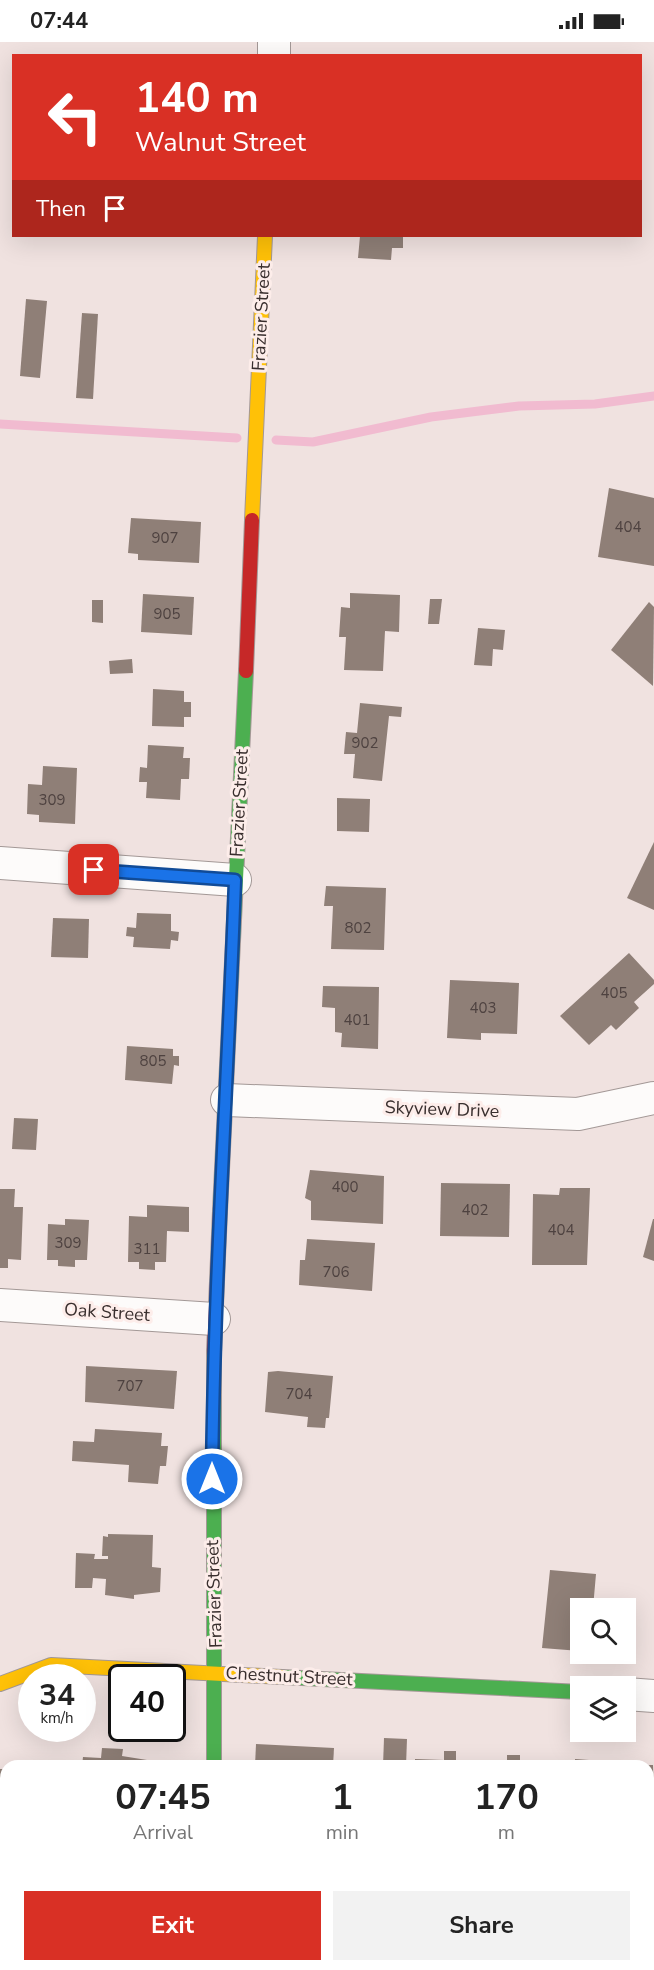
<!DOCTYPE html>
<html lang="en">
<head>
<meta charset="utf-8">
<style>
  :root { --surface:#fff; --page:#f2f2f2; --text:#222; --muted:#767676; --accent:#d93025 }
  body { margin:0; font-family:"Nunito Sans",sans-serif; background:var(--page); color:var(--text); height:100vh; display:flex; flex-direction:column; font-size:22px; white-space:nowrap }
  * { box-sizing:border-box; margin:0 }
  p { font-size:20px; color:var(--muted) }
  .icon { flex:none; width:33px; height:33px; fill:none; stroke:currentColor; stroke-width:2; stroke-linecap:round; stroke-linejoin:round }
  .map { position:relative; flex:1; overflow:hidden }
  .sheet { position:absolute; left:0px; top:1718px; width:654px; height:212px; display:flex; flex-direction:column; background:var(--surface); border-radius:18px 18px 0 0; box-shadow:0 6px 24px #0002 }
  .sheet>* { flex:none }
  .guide { position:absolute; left:12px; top:12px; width:630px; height:183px; border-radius:0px; box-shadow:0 6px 24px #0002; background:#d93025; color:#fff; overflow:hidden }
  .buttons { position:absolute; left:570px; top:1556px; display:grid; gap:12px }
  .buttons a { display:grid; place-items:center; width:66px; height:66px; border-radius:0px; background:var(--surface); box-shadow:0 6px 24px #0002; font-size:30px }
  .speed { position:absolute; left:18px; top:1622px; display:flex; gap:12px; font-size:30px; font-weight:700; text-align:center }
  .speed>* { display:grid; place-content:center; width:78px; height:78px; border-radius:50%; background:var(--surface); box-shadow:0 6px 24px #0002; line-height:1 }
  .speed small { font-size:15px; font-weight:400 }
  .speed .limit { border:3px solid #111; border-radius:9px; background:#fff; color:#111 }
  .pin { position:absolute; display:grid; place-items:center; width:51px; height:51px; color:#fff; margin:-26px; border-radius:12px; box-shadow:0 3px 9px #0006 }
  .me { position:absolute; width:66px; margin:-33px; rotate:0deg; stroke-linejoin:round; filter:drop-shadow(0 0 4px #0008) }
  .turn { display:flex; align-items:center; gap:21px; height:126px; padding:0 24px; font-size:27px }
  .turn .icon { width:78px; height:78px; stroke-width:2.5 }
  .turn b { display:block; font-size:42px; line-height:51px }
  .then { display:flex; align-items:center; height:57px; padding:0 24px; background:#0003; gap:12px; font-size:22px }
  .eta { display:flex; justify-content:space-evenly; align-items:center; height:102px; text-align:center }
  .eta b { font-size:36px; font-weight:700; line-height:42px }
  .button { display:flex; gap:12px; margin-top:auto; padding:12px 24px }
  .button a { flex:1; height:69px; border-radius:0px; background:var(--accent); color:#fff; font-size:24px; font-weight:700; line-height:69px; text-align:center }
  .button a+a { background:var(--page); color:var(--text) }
  .status { display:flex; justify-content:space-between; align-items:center; height:42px; padding:0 30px; background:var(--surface); direction:ltr }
  .status svg { height:16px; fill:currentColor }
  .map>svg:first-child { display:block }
</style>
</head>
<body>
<div class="status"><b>07:44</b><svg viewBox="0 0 49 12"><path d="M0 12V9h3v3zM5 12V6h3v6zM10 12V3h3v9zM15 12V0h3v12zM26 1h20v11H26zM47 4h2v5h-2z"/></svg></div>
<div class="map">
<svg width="654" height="1928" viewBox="0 0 654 1928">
  <rect width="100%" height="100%" fill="#f0e2e0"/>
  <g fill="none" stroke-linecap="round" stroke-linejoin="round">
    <!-- stream -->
    <g stroke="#f1bbd0" stroke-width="9">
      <path d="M0,382L237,396"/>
      <path d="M276,398L313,400L431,375L519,364L595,362L654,354"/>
    </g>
  </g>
  <!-- building -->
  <g fill="#8f7f77">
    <path d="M360,194H403V206H392L391,218L358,216Z"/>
    <path d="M26,257L47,259L40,336L20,334Z"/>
    <path d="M82,271L98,272L93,357L76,356Z"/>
    <path d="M609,446L654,456V524L598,515Z"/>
    <path d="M131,476L201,480L199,521L138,518V512L128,511Z"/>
    <path d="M350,551L400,553L399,590L385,589L383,629L344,628L346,595H339L341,565L350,566Z"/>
    <path d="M143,552L194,555L192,593L141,590Z"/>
    <path d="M430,557H442L439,582H428Z"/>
    <path d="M92,558H103V581L92,580Z"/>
    <path d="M649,560L654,565L653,644L611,608Z"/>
    <path d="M478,586L505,588L503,608L493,607L492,624L474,623Z"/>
    <path d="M132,617L133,631L110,632L109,619Z"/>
    <path d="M153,647L184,649V660H191V675H184V685L152,684Z"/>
    <path d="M360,661L402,665L401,675L389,674L382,739L353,736L355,712H344L346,690L357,691Z"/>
    <path d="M148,703L184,705L183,716H190L189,737H181L180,758L146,756L147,740H139L140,725L147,726Z"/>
    <path d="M43,724L77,726L75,782L39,780V773L27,772L28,742L42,743Z"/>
    <path d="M337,756L370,757L369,790L337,789Z"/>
    <path d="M654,800V868L627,856Z"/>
    <path d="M326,844L386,846L384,908L331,907L333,864H324Z"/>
    <path d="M137,871L171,872V889L179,890L178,899L171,898L170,907L133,905L134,895L126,894L127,885L136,886Z"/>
    <path d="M53,876L89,877L88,916L51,915Z"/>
    <path d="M629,911L654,938V942L634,960L639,966L616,988L611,983L589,1003L560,974Z"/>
    <path d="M450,938L519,941L517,992L481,991V998L447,996Z"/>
    <path d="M323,944L379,945L378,1007L341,1005L342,991L335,990V966L322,965Z"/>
    <path d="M127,1004L173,1007V1014H179V1024L174,1023L172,1042L125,1038Z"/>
    <path d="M14,1076L38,1077L36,1108L12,1107Z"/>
    <path d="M310,1128L384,1134L383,1182L311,1178V1159L305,1156Z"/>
    <path d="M441,1141L510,1142L509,1195L440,1194Z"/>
    <path d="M560,1146H590L587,1223H532L533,1152L559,1153Z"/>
    <path d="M0,1147H15L14,1165H23L21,1218L8,1217V1226H0Z"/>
    <path d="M147,1163L189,1165V1190L167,1189L166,1220H155V1228L139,1227V1220H128L129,1174L147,1175Z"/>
    <path d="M65,1177L89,1178L87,1218H75V1225L58,1224V1218H47L48,1182L65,1183Z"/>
    <path d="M653,1177H654V1219L643,1215Z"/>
    <path d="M307,1197L375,1201L372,1249L299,1243L300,1218H305Z"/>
    <path d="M86,1324L177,1329L174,1367L85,1360Z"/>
    <path d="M278,1329L333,1334L329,1376H326L325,1386L307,1385L308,1375L265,1370L268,1330Z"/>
    <path d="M95,1387L162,1391L161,1404H168L166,1424H160L158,1442L128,1440L129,1423L72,1419L73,1399L94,1400Z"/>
    <path d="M108,1492L153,1493L152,1525L161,1526L160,1550L134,1553V1557L105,1553L106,1537L93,1536L92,1546H75L76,1511L95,1512L94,1517H108V1514H102L103,1494L108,1495Z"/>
    <path d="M550,1528L596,1532L593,1566H580V1609L542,1606Z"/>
    <path d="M384,1696L407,1697L406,1724H383Z"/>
    <path d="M256,1702L334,1706L333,1724H255Z"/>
    <path d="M102,1706L123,1707L122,1714L147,1718L146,1724H82L83,1715L101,1716Z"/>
    <path d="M444,1709H456V1718H466V1724H415V1717L444,1718Z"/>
    <path d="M507,1713H520V1719H530V1724H492L493,1718H507Z"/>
    <path d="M575,1717L589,1718L588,1724H575Z"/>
    <path d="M653,1723L654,1761H648V1723Z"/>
    <rect x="0" y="1727" width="6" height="40"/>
    <path d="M287,1923H306L305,1928H290L291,1925Z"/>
    <path d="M515,1923H614L613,1928H514Z"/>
  </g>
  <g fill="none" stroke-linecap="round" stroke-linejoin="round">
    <!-- street casing -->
    <g stroke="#a39896" stroke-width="34">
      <g id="street">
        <path d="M274,14V0"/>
        <path d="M0,821L235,838"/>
        <path d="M227,1058L578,1072L654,1056"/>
        <path d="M0,1263L214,1277"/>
        <path d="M626,1652L654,1654"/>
        <path d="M209,1928V1923"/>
      </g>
    </g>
    <!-- fast casing -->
    <g stroke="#a39896" stroke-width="16">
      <g id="fast">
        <path d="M220,1169L246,629"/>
        <path d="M214,1310V1724"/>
        <path d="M282,1635L580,1650"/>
      </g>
    </g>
    <!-- slow casing -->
    <g stroke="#a39896" stroke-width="16">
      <g id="slow">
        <path d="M252,478L265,194"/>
        <path d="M0,1642L51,1623L282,1635"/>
      </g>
    </g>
    <!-- jam casing -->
    <g stroke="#a39896" stroke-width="16">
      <g id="jam">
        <path d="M246,629L252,478"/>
        <path d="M214,1310L220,1169"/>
      </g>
    </g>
    <!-- street -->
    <use href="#street" stroke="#fdfbfa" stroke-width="32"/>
    <!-- fast -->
    <use href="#fast" stroke="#4caf50" stroke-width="14"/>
    <!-- slow -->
    <use href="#slow" stroke="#ffc107" stroke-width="14"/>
    <!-- jam -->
    <use href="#jam" stroke="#c62828" stroke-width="14"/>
  </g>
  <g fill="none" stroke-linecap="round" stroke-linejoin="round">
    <!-- route casing -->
    <g stroke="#114b97" stroke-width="15">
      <path id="route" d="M94,828L235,838C228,1038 214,1237 212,1437"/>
    </g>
    <!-- route -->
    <use href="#route" stroke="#1a73e8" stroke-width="10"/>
  </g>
  <g text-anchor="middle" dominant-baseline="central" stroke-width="6" stroke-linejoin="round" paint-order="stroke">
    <!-- number labels -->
    <g font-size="15" fill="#4e4240">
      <text x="628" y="485">404</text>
      <text x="165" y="496">907</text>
      <text x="167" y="572">905</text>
      <text x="365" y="701">902</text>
      <text x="52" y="758">309</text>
      <text x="358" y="886">802</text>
      <text x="614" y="951">405</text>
      <text x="483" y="966">403</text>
      <text x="357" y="978">401</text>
      <text x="153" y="1019">805</text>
      <text x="345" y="1145">400</text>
      <text x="475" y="1168">402</text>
      <text x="561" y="1188">404</text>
      <text x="68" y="1201">309</text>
      <text x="147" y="1207">311</text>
      <text x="336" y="1230">706</text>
      <text x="130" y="1344">707</text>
      <text x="299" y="1352">704</text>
    </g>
    <!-- street labels -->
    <g font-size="18" fill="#382e2d" stroke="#fdedea">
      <text transform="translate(261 275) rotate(-87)">Frazier Street</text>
      <text transform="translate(239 761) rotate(-87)">Frazier Street</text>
      <text transform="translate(442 1067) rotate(2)">Skyview Drive</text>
      <text transform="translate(107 1270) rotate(4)">Oak Street</text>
      <text transform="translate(214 1552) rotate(-92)">Frazier Street</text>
      <text transform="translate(289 1634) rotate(3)">Chestnut Street</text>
    </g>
  </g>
</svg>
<div class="buttons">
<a><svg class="icon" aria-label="search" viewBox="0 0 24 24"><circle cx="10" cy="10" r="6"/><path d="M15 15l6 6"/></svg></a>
<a><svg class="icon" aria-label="layers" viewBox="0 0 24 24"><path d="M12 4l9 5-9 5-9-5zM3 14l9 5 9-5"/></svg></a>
</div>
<div class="speed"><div>34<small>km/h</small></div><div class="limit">40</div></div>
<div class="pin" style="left:94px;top:828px;background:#d93025"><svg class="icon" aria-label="arrive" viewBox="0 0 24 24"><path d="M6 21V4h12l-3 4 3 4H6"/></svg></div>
<svg class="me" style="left:212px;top:1437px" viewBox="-20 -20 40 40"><circle r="17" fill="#1a73e8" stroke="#fff" stroke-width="3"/><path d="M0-11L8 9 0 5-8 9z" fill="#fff"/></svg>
<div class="guide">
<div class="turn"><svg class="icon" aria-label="left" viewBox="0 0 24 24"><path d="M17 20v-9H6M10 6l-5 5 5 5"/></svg><div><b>140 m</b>Walnut Street</div></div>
<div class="then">Then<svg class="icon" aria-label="arrive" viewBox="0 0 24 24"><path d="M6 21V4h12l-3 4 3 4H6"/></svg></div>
</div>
<section class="sheet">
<div class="eta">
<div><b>07:45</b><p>Arrival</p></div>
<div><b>1</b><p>min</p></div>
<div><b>170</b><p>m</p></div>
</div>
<div class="button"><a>Exit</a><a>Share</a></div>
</section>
</div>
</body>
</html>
